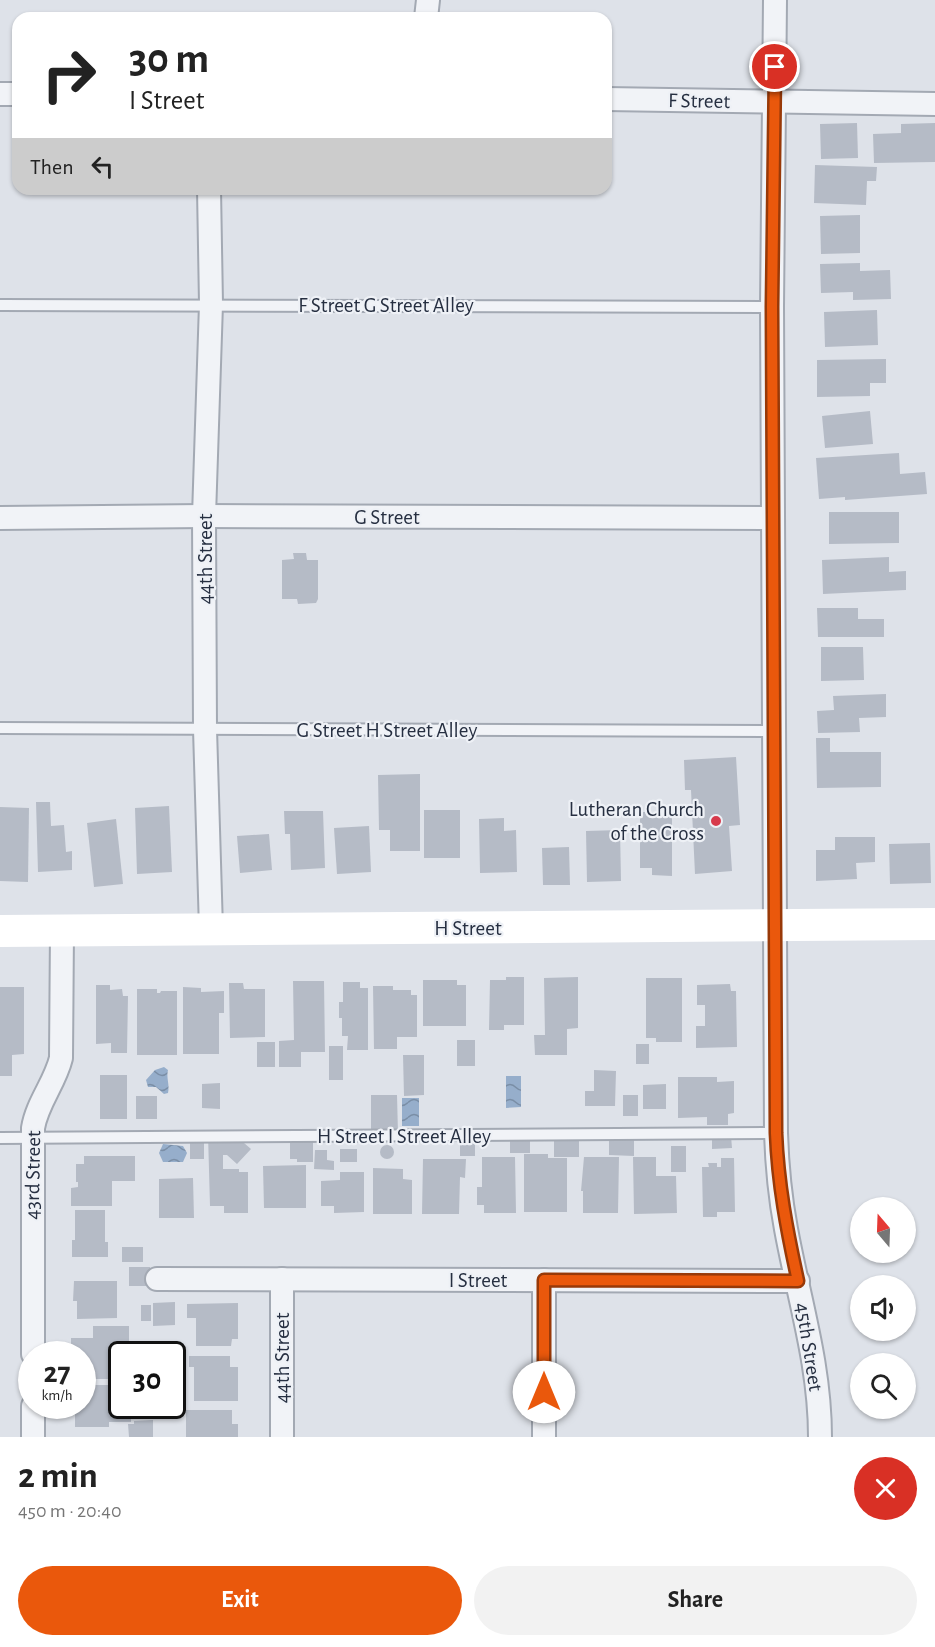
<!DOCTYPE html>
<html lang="en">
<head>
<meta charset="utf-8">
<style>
  :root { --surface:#fff; --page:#f2f2f2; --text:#222; --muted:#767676; --accent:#ea580c }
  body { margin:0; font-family:"Alegreya Sans",sans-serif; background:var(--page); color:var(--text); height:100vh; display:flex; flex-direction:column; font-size:22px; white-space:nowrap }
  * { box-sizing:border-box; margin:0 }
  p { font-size:20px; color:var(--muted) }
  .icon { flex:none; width:33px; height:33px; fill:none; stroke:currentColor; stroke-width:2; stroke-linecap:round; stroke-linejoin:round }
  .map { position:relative; height:1437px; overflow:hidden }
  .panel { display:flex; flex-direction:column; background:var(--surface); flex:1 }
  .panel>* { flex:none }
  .banner { position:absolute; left:12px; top:12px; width:600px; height:183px; border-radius:18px; box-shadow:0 2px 4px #0004; background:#fff; color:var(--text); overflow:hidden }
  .needle { width:39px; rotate:341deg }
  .controls { position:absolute; left:850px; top:1197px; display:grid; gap:12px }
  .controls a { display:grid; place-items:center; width:66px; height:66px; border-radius:50%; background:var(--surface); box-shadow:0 2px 4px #0004; font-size:30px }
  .speed { position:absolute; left:18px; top:1341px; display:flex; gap:12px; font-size:30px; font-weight:700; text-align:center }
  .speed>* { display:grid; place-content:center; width:78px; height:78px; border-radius:50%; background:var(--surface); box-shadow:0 2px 4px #0004; line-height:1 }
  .speed small { font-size:15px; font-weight:400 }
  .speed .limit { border:3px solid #111; border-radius:9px; background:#fff; color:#111 }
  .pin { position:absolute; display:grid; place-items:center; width:51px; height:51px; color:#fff; margin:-26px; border:3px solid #fff; border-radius:50%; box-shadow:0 2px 6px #0007 }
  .me { position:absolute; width:66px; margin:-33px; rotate:0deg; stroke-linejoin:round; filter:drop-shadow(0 0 4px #0008) }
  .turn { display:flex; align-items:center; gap:21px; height:126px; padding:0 18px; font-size:27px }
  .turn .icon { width:78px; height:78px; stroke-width:2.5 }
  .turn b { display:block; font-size:42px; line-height:51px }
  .then { display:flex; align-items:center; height:57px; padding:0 18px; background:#0003; gap:12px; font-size:22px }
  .round { display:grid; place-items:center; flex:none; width:63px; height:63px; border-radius:32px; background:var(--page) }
  .overview { display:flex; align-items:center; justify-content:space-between; height:102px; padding:0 18px }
  h1 { font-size:36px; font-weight:700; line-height:45px }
  .action { display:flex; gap:12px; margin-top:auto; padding:12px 18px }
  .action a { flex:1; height:69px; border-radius:36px; background:var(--accent); color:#fff; font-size:24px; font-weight:700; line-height:69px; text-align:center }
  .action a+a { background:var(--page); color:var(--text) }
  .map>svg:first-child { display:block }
</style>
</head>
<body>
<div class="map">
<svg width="935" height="1437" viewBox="0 0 935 1437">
  <defs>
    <pattern id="water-waves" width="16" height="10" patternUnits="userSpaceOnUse" patternTransform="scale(1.5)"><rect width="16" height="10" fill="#96aecb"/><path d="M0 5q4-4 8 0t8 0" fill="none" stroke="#7a8ea6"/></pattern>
  </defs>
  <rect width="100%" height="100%" fill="#dee2e9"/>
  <!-- water -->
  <g fill="url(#water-waves)">
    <path d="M164,1067L168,1070C166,1078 170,1085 168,1093L164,1094L156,1087H148L146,1080L155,1070Z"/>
    <path d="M506,1076H521V1107L506,1108Z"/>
    <rect x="402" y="1098" width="17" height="28"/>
    <path d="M163,1144L183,1146L187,1153L183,1162H163L159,1153Z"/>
  </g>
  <!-- building -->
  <g fill="#b5bbc6">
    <path d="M857,123L858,158L821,159L820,124Z"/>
    <path d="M935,123V162L874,163L873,134L901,133V124Z"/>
    <path d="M815,165L877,167L876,181H867L866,205L814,203Z"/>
    <path d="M860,215V253L821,254L820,216Z"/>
    <path d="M860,263V271L890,270L891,299L853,300V292L821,293L820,264Z"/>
    <path d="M877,310L878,345L825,347L824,312Z"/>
    <path d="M886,359V383H870V396L817,397V360Z"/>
    <path d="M870,411L873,444L825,448L822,416Z"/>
    <path d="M899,453L900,474L925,472L927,494L845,500V497L819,499L816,458Z"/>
    <path d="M829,512H899V543L829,544Z"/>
    <path d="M293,553H306L307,560H318V599L316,603L298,604L297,599H282V560L294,559Z"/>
    <path d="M889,557V572L906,571V590L823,594L822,560Z"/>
    <path d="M817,608H858V619H884V637H818Z"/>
    <path d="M821,647H863L864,680L821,681Z"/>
    <path d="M886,694V717L859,718L860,732L818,733L817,711L834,710L833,696Z"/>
    <path d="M816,738H830V752H881V787L817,788Z"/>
    <path d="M736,757L740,825L729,826L732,871L695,874L691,790H685L684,760Z"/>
    <path d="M420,774V851H390V830H379L378,775Z"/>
    <path d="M36,802H50L51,826L64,825L66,852L72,851V870L38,872Z"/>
    <path d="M169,806L172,872L137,874L135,808Z"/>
    <path d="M0,807L29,808L28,882L0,881Z"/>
    <rect x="424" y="810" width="36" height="48"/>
    <path d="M284,811H323L325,868L291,870L290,834H285Z"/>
    <path d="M640,812H672V876L652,875V868H640Z"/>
    <path d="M504,818V831L516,830L517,872L480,873L479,819Z"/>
    <path d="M116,819L123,884L94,887L87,823Z"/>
    <path d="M369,826L371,872L337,874L334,828Z"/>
    <path d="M620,830L621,881L587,882L586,831Z"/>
    <path d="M269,834L272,870L240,873L237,836Z"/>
    <path d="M835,837H875V862L856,863L857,879L816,881V850H835Z"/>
    <path d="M930,843L931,883L890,884L889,844Z"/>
    <path d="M569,847L570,885H543L542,848Z"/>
    <path d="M506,977H524V1025H504V1030H489L490,980H506Z"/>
    <path d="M578,977V1028L567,1029V1055H535L534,1035H545L544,978Z"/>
    <path d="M646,978H682V1042H656V1038H646Z"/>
    <path d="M423,980H457V985H466V1026H423Z"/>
    <path d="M293,981H324L325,1052H301V1067H279V1041L294,1040Z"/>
    <path d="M343,982H360V988H368V1050H347L348,1036H342V1018H339V1002H343Z"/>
    <path d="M229,983H243L244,989H265V1037L230,1038Z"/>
    <path d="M730,984L731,991H736L737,1047L696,1048V1026H705V1005H697V985Z"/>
    <path d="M96,985H110V990L122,989L123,996H128L127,1053H111V1043L96,1044Z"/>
    <path d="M373,986H393V990H411V995H417V1037H397V1049H374Z"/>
    <path d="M0,987H24V1054L12,1055V1076H0Z"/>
    <path d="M183,987L201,988V992L224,991V1013H219V1054H183Z"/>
    <path d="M137,989H157V993H160L161,991H177V1055H137Z"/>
    <rect x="457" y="1040" width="18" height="26"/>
    <rect x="257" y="1042" width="18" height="25"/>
    <rect x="636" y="1044" width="13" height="20"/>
    <rect x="329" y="1046" width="14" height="34"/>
    <path d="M403,1055H424V1095L404,1096Z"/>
    <path d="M594,1070L616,1071L615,1106H585V1091H594Z"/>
    <rect x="100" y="1075" width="27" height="44"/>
    <path d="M678,1077H717V1082L734,1081V1113L728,1114V1125H707V1117L678,1118Z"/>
    <path d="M220,1083V1109L202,1108V1084Z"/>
    <path d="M666,1084V1109H643V1085Z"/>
    <path d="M371,1095H397L398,1134H371Z"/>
    <rect x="623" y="1095" width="15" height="21"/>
    <rect x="136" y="1096" width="21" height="23"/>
    <path d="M244,1133V1143L251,1149L237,1164L227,1155H223V1169H239V1172H248V1213H224V1206H210L208,1134Z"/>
    <path d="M609,1135H634V1156L609,1155Z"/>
    <rect x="510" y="1136" width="20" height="17"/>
    <rect x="554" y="1136" width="25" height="21"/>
    <path d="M712,1136H731L732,1148L712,1149Z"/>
    <path d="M313,1137V1162H297V1159H290V1139Z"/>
    <rect x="460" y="1137" width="15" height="19"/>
    <rect x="190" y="1139" width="14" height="20"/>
    <circle cx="387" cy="1152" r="7"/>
    <rect x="671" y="1146" width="15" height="26"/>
    <rect x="340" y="1149" width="17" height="13"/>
    <path d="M315,1150H327V1160L334,1161V1170L314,1169Z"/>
    <path d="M524,1154H548V1158H567V1212H524Z"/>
    <path d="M84,1156H135V1181H112V1206H71V1188L78,1187V1182H76V1164H84Z"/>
    <path d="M482,1157H515L516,1213H484V1205H477V1187H482Z"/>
    <path d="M584,1157H619L618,1213H583V1191H581Z"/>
    <path d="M633,1157H656V1176H676L677,1213L634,1214Z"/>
    <path d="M721,1158H734L735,1212H717V1217H703L702,1167H709L708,1163H717V1167H721Z"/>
    <path d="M423,1159H466L465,1178L460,1177L459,1214H422Z"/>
    <path d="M306,1165V1208H264L263,1166Z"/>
    <path d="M373,1168L403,1169V1179L412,1180V1214H373Z"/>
    <path d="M340,1172H364V1212L334,1213V1206H321V1181L340,1180Z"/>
    <path d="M193,1178L194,1218H159V1179Z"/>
    <path d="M75,1210H105V1242H108V1257H72V1240H75Z"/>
    <rect x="122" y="1247" width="21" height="15"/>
    <rect x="129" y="1267" width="21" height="19"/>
    <path d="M74,1281H117V1318L77,1319V1301H73Z"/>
    <path d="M175,1302V1325L153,1326V1303Z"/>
    <path d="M238,1303V1339H232L231,1346H196V1318H187V1304Z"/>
    <rect x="141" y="1305" width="10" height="16"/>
    <path d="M93,1326H129V1354H122V1379H91L92,1368H82V1354H71V1338H93Z"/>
    <path d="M189,1356H230V1367H238V1401H194V1367H189Z"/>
    <path d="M172,1382H183L184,1407H172Z"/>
    <path d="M82,1385H122V1406H137V1416L131,1417V1422H109V1427H75V1406H82Z"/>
    <path d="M186,1410H232V1424H238V1437H186Z"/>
    <path d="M153,1420V1437H129L128,1424H134V1421Z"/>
  </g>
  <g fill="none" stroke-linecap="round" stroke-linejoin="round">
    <!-- service casing -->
    <g stroke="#a3a9b3" stroke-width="14">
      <g id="service">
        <path d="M0,305L772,307"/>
        <path d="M0,728L774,731"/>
        <path d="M0,1138L776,1133"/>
      </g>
    </g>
    <!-- minor casing -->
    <g stroke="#a3a9b3" stroke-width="26">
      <g id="minor">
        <path d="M775,0L772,307L776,1133C777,1165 780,1197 786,1229C799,1300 820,1364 820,1437"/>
        <path d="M426,18L428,0"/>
        <path d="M0,94H18"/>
        <path d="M606,99L935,104"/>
        <path d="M209,189L211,304L204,516L205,729L211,929"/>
        <path d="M0,518L204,516L773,518"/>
        <path d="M157,1279L798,1281"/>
        <path d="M33,1354V1128C37,1103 55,1083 61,1058L62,930"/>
        <path d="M33,1406V1437"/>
        <path d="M282,1437V1279"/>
        <path d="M544,1437V1280"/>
      </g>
    </g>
    <!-- service -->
    <use href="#service" stroke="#f1f3f7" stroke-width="10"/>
    <!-- minor -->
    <use href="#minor" stroke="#f1f3f7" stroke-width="22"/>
    <!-- secondary -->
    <path stroke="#fff" stroke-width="32" d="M0,931L935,924"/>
  </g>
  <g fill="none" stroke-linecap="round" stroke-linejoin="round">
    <!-- route casing -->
    <g stroke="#983908" stroke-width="15">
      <path id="route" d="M544,1392V1280L798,1281C787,1231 778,1184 776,1133L772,307L775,67"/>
    </g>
    <!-- route -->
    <use href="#route" stroke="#ea580c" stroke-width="10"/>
  </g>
  <!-- markers -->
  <circle fill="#d73a4c" stroke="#eef1f6" stroke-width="2" cx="716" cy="821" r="6"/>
  <g text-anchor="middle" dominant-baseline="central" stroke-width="4.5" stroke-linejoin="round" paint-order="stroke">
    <!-- street labels -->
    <g font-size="21" fill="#262f41" stroke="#eef1f6">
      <text transform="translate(699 101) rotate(1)">F Street</text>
      <text x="386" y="305">F Street G Street Alley</text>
      <text x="387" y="517">G Street</text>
      <text transform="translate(205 559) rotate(-90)">44th Street</text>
      <text x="387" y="730">G Street H Street Alley</text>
      <text x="468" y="928">H Street</text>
      <text x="404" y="1136">H Street I Street Alley</text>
      <text transform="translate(33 1175) rotate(-89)">43rd Street</text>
      <text x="478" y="1280">I Street</text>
      <text transform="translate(809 1347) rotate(81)">45th Street</text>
      <text transform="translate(282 1358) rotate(-90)">44th Street</text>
    </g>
    <!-- poi labels -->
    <g font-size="21" fill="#262f41" stroke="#eef1f6" text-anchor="end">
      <text x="704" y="809">Lutheran Church<tspan x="704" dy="24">of the Cross</tspan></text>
    </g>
  </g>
</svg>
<div class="controls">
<a><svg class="needle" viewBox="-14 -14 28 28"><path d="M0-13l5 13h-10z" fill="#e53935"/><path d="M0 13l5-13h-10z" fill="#767676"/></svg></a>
<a><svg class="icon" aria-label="sound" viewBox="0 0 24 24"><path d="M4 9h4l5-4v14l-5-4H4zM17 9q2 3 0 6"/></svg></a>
<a><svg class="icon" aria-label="search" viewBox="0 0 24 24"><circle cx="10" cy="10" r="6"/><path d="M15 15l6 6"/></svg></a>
</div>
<div class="speed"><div>27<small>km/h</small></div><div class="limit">30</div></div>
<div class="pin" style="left:775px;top:67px;background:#d93025"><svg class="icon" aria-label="arrive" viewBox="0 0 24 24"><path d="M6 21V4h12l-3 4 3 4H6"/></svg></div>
<svg class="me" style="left:544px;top:1392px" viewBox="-20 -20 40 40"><circle r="19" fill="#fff"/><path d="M0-13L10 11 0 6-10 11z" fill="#ea580c"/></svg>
<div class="banner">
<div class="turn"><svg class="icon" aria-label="right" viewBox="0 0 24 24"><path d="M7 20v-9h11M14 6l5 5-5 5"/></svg><div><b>30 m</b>I Street</div></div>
<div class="then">Then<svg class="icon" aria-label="left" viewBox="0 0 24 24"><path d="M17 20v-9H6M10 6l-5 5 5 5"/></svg></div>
</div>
</div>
<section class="panel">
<div class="overview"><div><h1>2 min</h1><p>450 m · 20:40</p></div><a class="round" style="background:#d93025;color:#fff"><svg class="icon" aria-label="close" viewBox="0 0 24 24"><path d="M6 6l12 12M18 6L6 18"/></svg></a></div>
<div class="action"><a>Exit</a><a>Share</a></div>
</section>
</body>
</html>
